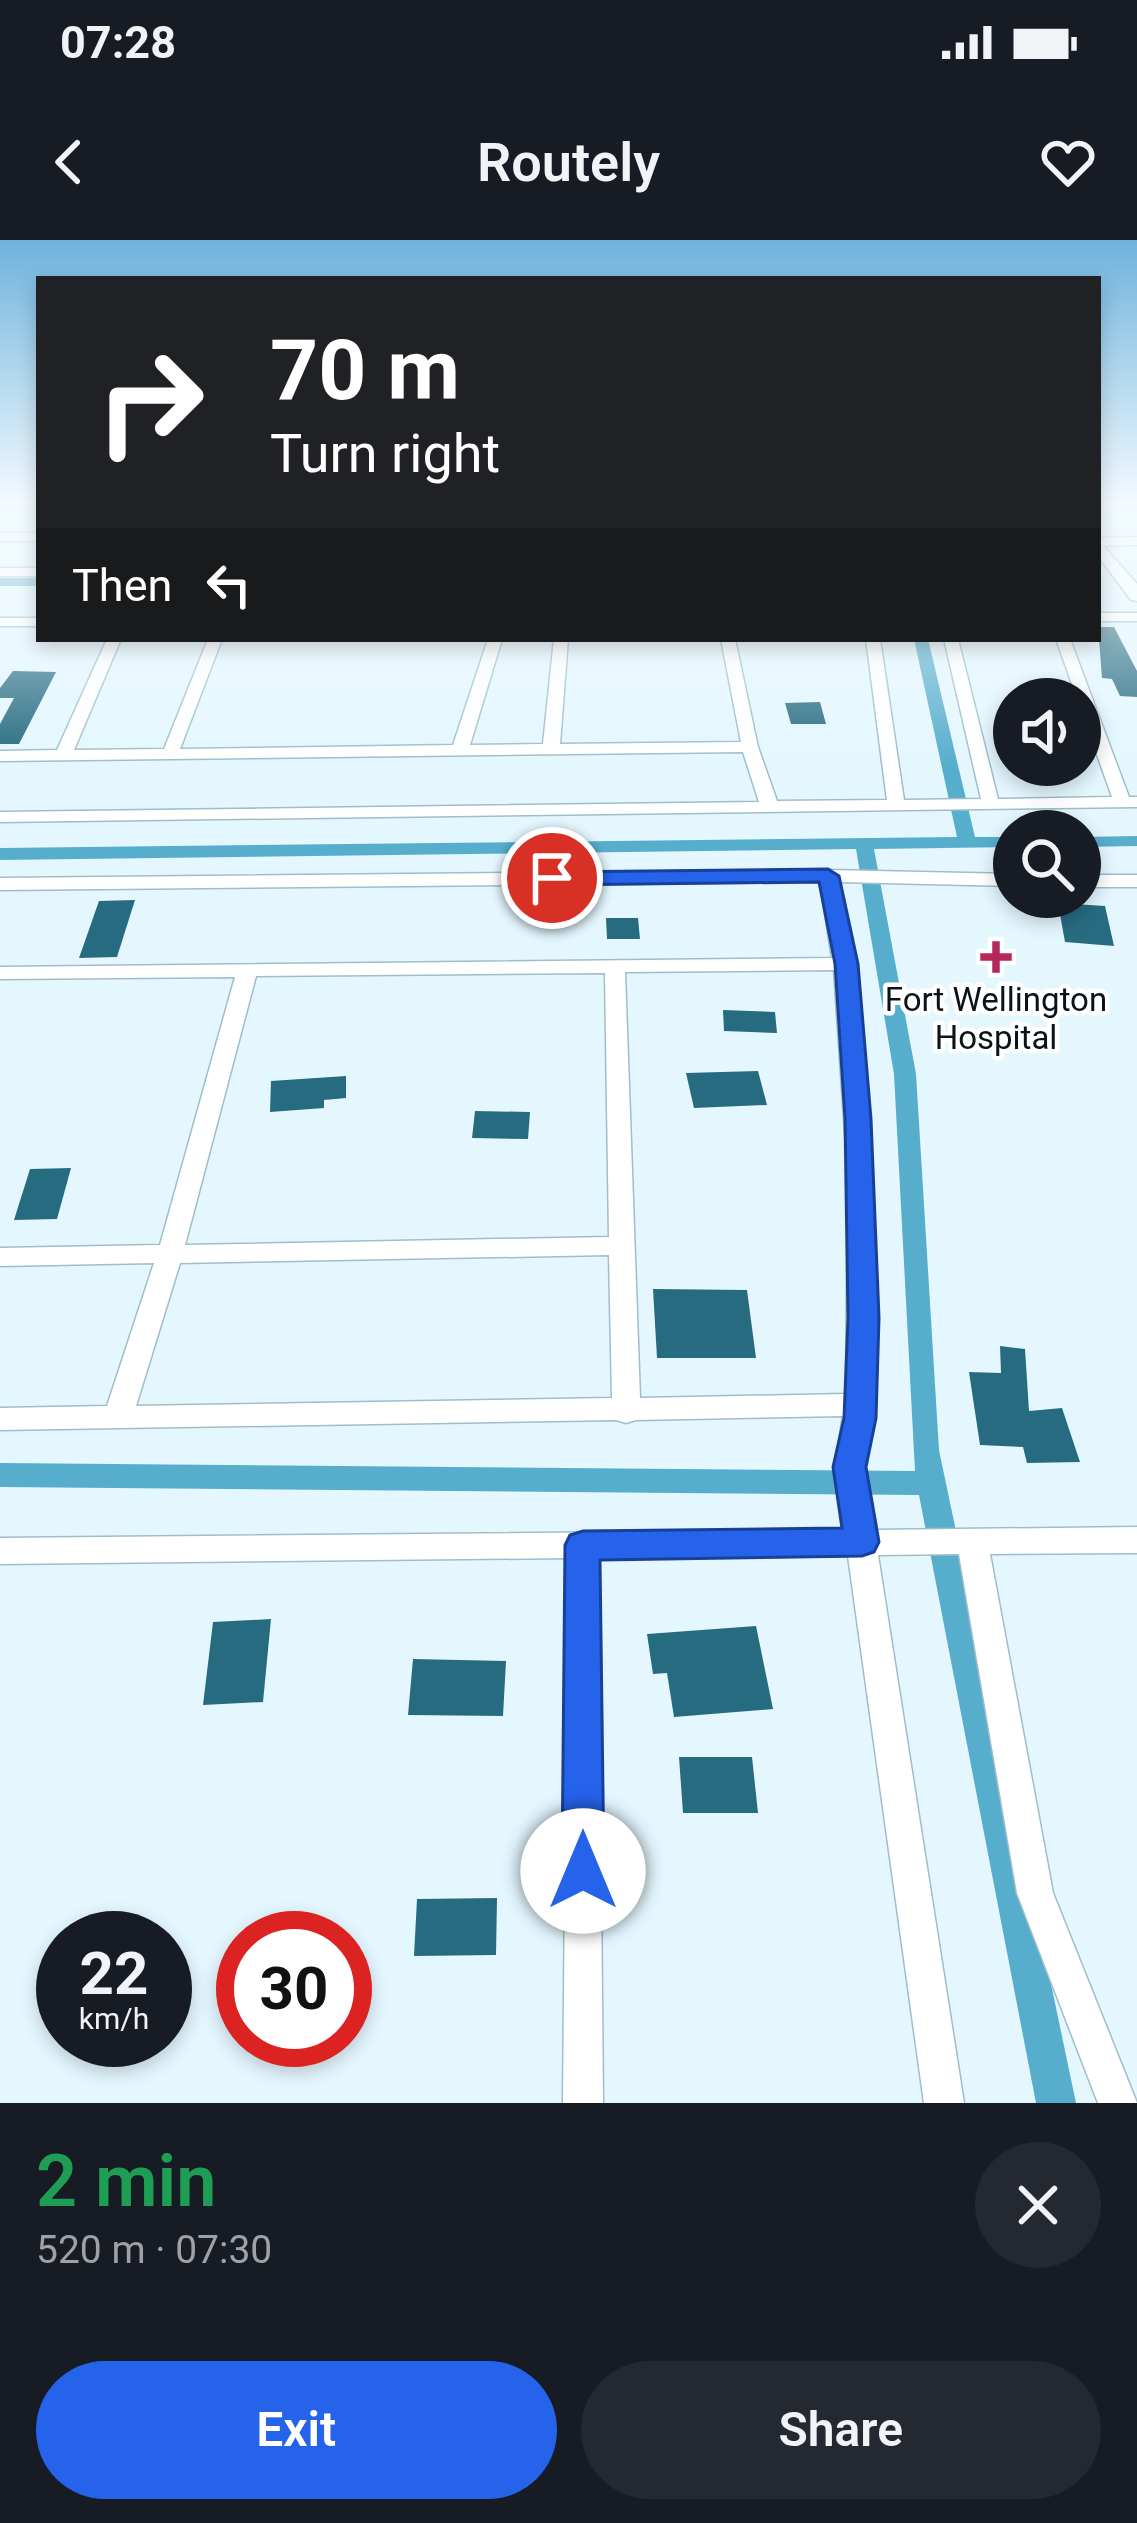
<!DOCTYPE html>
<html lang="en">
<head>
<meta charset="utf-8">
<style>
  :root { --surface:#171b24; --page:#242831; --text:#f1f3f6; --muted:#9ea1a6; --accent:#2563eb }
  body { margin:0; font-family:Roboto,sans-serif; background:var(--page); color:var(--text); height:100vh; display:flex; flex-direction:column; font-size:45px; white-space:nowrap }
  * { box-sizing:border-box; margin:0 }
  p { font-size:39px; color:var(--muted) }
  .icon { flex:none; width:66px; height:66px; fill:none; stroke:currentColor; stroke-width:2; stroke-linecap:round; stroke-linejoin:round }
  .map { position:relative; height:1863px; overflow:hidden }
  .details { display:flex; flex-direction:column; background:var(--surface); flex:1 }
  .details>* { flex:none }
  .banner { position:absolute; left:36px; top:36px; width:1065px; height:366px; border-radius:0px; box-shadow:0 6px 18px #0003; background:#202124; color:#fff; overflow:hidden }
  .tools { position:absolute; left:993px; top:438px; display:grid; gap:24px }
  .tools a { display:grid; place-items:center; width:108px; height:108px; border-radius:50%; background:var(--surface); box-shadow:0 6px 18px #0003; font-size:60px }
  .speed { position:absolute; left:36px; top:1671px; display:flex; gap:24px; font-size:60px; font-weight:700; text-align:center }
  .speed>* { display:grid; place-content:center; width:156px; height:156px; border-radius:50%; background:var(--surface); box-shadow:0 6px 18px #0003; line-height:1 }
  .speed small { font-size:30px; font-weight:400 }
  .speed .limit { border:18px solid #d22; background:#fff; color:#111 }
  .pin { position:absolute; display:grid; place-items:center; width:102px; height:102px; color:#fff; margin:-51px; border:6px solid #fff; border-radius:50%; box-shadow:0 3px 12px #0007 }
  .me { position:absolute; width:132px; margin:-66px; rotate:0deg; stroke-linejoin:round; filter:drop-shadow(0 0 9px #0008) }
  .turn { display:flex; align-items:center; gap:42px; height:252px; padding:0 36px; font-size:54px }
  .turn .icon { width:156px; height:156px; stroke-width:2.5 }
  .turn b { display:block; font-size:84px; line-height:102px }
  .then { display:flex; align-items:center; height:114px; padding:0 36px; background:#0003; gap:24px; font-size:45px }
  .round { display:grid; place-items:center; flex:none; width:126px; height:126px; border-radius:63px; background:var(--page) }
  .summary { display:flex; align-items:center; justify-content:space-between; height:204px; padding:0 36px }
  h1 { font-size:72px; font-weight:600; line-height:90px; color:#1e9e55 }
  .action { display:flex; gap:24px; margin-top:auto; padding:24px 36px }
  .action a { flex:1; height:138px; border-radius:72px; background:var(--accent); color:#fff; font-size:48px; font-weight:600; line-height:138px; text-align:center }
  .action a+a { background:var(--page); color:var(--text) }
  .status { display:flex; justify-content:space-between; align-items:center; height:84px; padding:0 60px; background:var(--surface); direction:ltr }
  .status svg { height:33px; fill:currentColor }
  header { display:flex; justify-content:space-between; align-items:center; height:156px; padding:0 36px; background:var(--surface); font-size:54px; font-weight:600 }
  .map>svg:first-child { display:block }
</style>
</head>
<body>
<div class="status"><b>07:28</b><svg viewBox="0 0 49 12"><path d="M0 12V9h3v3zM5 12V6h3v6zM10 12V3h3v9zM15 12V0h3v12zM26 1h20v11H26zM47 4h2v5h-2z"/></svg></div>
<header><svg class="icon" aria-label="back" viewBox="0 0 24 24"><path d="M15 5l-7 7 7 7"/></svg>Routely<svg class="icon" aria-label="heart" viewBox="0 0 24 24"><path d="M12 20l-8-8c-3-5 5-10 8-4 3-6 11-1 8 4z"/></svg></header>
<div class="map">
<svg width="1137" height="1863" viewBox="0 0 1137 1863">
  <rect width="100%" height="100%" fill="#e4f7ff"/>
  <g fill="none" stroke-linecap="round" stroke-linejoin="round">
    <!-- canal -->
    <g fill="#57aecc" fill-rule="evenodd">
      <rect x="0" y="338" width="39" height="8"/>
      <path d="M914,399H928L975,597H1014V607L874,609L916,834L939,1210L1076,1863H1036L919,1255L0,1247V1223L915,1231L894,834L856,609L0,620V608L957,597Z"/>
      <path d="M1137,596V606L1080,607V597Z"/>
    </g>
  </g>
  <!-- building -->
  <g fill="#276b81">
    <path d="M1098,387H1114L1137,431V457L1120,456L1112,439L1102,438Z"/>
    <path d="M13,431L56,432L19,504H0V484L14,458H0V448Z"/>
    <path d="M820,462L826,484H791L785,463Z"/>
    <path d="M135,660L117,717L79,718L99,661Z"/>
    <path d="M1058,663L1105,666L1114,706L1065,702Z"/>
    <path d="M606,678H638L640,699H607Z"/>
    <path d="M723,770L775,772L777,793L724,791Z"/>
    <path d="M758,831L767,865L694,868L686,833Z"/>
    <path d="M346,836V858L324,860V868L270,872L271,841Z"/>
    <path d="M475,871L530,872L528,899L472,898Z"/>
    <path d="M71,928L57,979L14,980L30,929Z"/>
    <path d="M653,1049L747,1050L756,1118H657Z"/>
    <path d="M1000,1106L1025,1109L1029,1171L1062,1168L1080,1222L1027,1223L1023,1207L980,1205L969,1132L1001,1133Z"/>
    <path d="M271,1379L263,1462L203,1465L213,1382Z"/>
    <path d="M756,1386L773,1469L674,1477L667,1433L653,1434L647,1394Z"/>
    <path d="M413,1419L506,1421L503,1476L408,1475Z"/>
    <path d="M679,1517H752L758,1573H683Z"/>
    <path d="M497,1658L496,1715L414,1716L417,1659Z"/>
  </g>
  <g fill="none" stroke-linecap="round" stroke-linejoin="round">
    <!-- minor casing -->
    <g stroke="#9fbec9" stroke-width="3">
      <g id="minor">
        <rect x="0" y="293" width="39" height="8"/>
        <path d="M1137,297V305L1098,306V298Z"/>
        <rect x="0" y="328" width="39" height="8"/>
        <rect x="1098" y="373" width="39" height="8"/>
        <rect x="0" y="378" width="39" height="8"/>
        <path d="M107,399H121L74,510L164,509L208,399H222L180,509L453,505L488,399H502L470,505L543,504L554,399H568L560,504L741,502L721,399H735L758,507L777,561L887,560L866,399H880L904,560L981,559L944,399H958L998,559L1112,557L1056,399H1070L1129,557H1137V567L0,582V572L759,562L743,512L0,521V511L57,510Z"/>
        <path d="M828,630L1014,634V646L839,642L853,719L857,724L854,728L867,850L873,981L875,1165L865,1227L874,1290L1137,1287V1313L990,1314L1053,1653L1137,1863H1098L1017,1653L959,1314L878,1315L964,1863H924L848,1316L598,1318L603,1863H563L568,1318L0,1324V1298L844,1290L835,1227L843,1176L636,1180L626,1183L616,1180L0,1190V1168L107,1166L154,1023L0,1026V1008L160,1005L235,737L0,739V727L832,718L820,642L0,650V638ZM834,730L848,937L846,1154L640,1158L625,732ZM605,733L609,997L185,1005L256,736ZM609,1015L612,1158L136,1166L180,1023Z"/>
        <rect x="1080" y="635" width="57" height="12"/>
      </g>
    </g>
    <!-- major casing -->
    <g stroke="#9fbec9" stroke-width="3">
      <path id="major" d="M1098,300L1137,344V361L1131,360L1098,316Z"/>
    </g>
    <!-- minor -->
    <use href="#minor" fill="#fff" fill-rule="evenodd"/>
    <!-- major -->
    <use href="#major" fill="#fff" fill-rule="evenodd"/>
  </g>
  <!-- sky -->
  <linearGradient id="sky" x2="0" y2="1"><stop stop-color="#6eb2dd"/><stop offset="0.5" stop-color="#f3fbff"/><stop offset="1" stop-color="#f3fbff" stop-opacity="0"/></linearGradient>
  <rect width="1137" height="525" fill="url(#sky)"/>
  <!-- route -->
  <path fill="#2563eb" stroke="#184099" stroke-width="3" d="M828,629L839,636L858,724L871,879L879,1078L876,1178L866,1227L879,1302L874,1312L862,1316L600,1320L604,1631L597,1645L583,1651L568,1645L562,1631L565,1305L570,1295L583,1291L842,1288L833,1227L844,1178L848,1078L845,879L835,724L819,642L552,645L542,638L552,632Z"/>
  <!-- markers -->
  <path fill="#b5275b" stroke="#fff" stroke-width="4.5" d="M990 699h12v12h12v12h-12v12h-12v-12h-12v-12h12z"/>
  <g text-anchor="middle" dominant-baseline="central" stroke-width="9" stroke-linejoin="round" paint-order="stroke">
    <!-- poi labels -->
    <g font-size="33" fill="#091419" stroke="#fff">
      <text x="996" y="759">Fort Wellington<tspan x="996" dy="38">Hospital</tspan></text>
    </g>
  </g>
</svg>
<div class="tools">
<a><svg class="icon" aria-label="sound" viewBox="0 0 24 24"><path d="M4 9h4l5-4v14l-5-4H4zM17 9q2 3 0 6"/></svg></a>
<a><svg class="icon" aria-label="search" viewBox="0 0 24 24"><circle cx="10" cy="10" r="6"/><path d="M15 15l6 6"/></svg></a>
</div>
<div class="speed"><div>22<small>km/h</small></div><div class="limit">30</div></div>
<div class="pin" style="left:552px;top:638px;background:#d93025"><svg class="icon" aria-label="arrive" viewBox="0 0 24 24"><path d="M6 21V4h12l-3 4 3 4H6"/></svg></div>
<svg class="me" style="left:583px;top:1631px" viewBox="-20 -20 40 40"><circle r="19" fill="#fff"/><path d="M0-13L10 11 0 6-10 11z" fill="#2563eb"/></svg>
<div class="banner">
<div class="turn"><svg class="icon" aria-label="right" viewBox="0 0 24 24"><path d="M7 20v-9h11M14 6l5 5-5 5"/></svg><div><b>70 m</b>Turn right</div></div>
<div class="then">Then<svg class="icon" aria-label="left" viewBox="0 0 24 24"><path d="M17 20v-9H6M10 6l-5 5 5 5"/></svg></div>
</div>
</div>
<section class="details">
<div class="summary"><div><h1>2 min</h1><p>520 m · 07:30</p></div><a class="round"><svg class="icon" aria-label="close" viewBox="0 0 24 24"><path d="M6 6l12 12M18 6L6 18"/></svg></a></div>
<div class="action"><a>Exit</a><a>Share</a></div>
</section>
</body>
</html>
